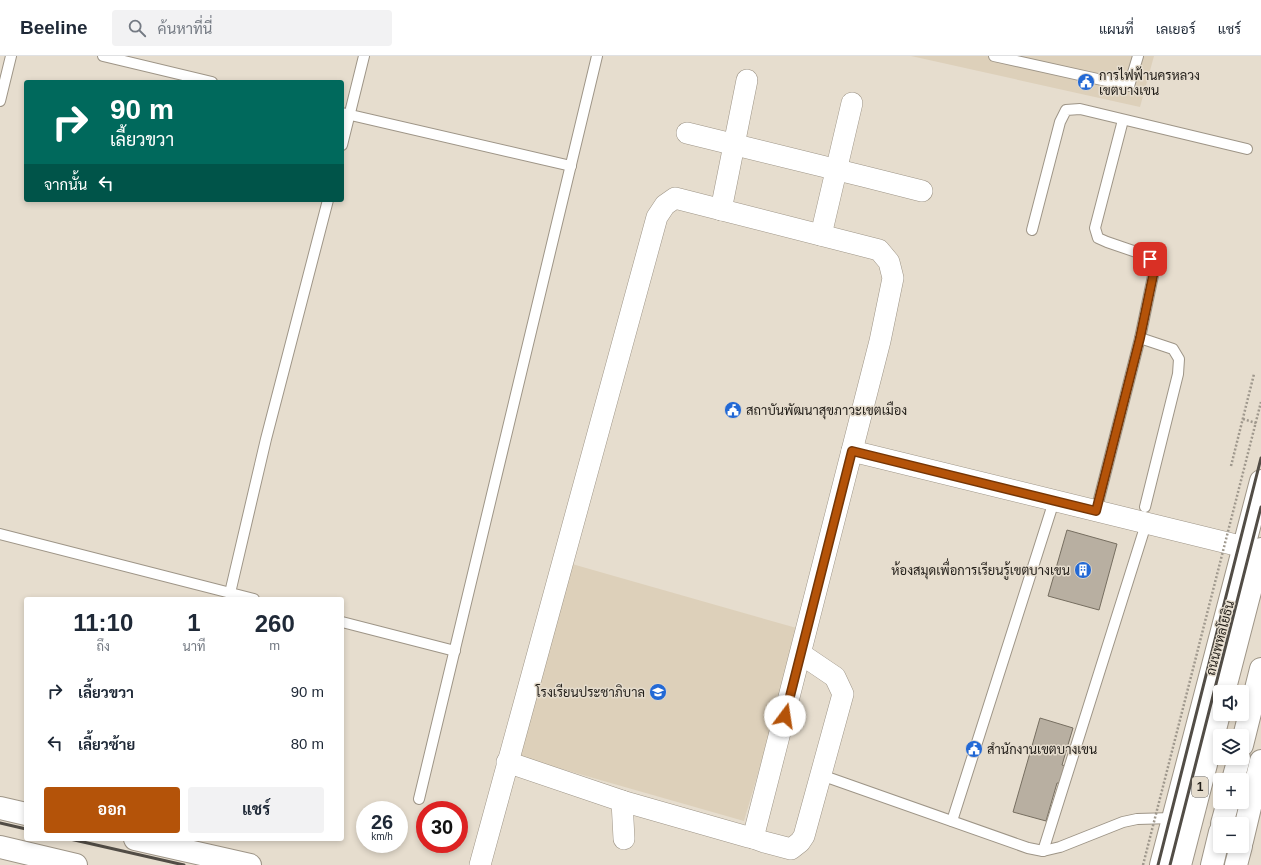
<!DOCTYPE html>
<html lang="th">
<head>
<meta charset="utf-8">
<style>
  :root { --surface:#fff; --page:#f2f2f3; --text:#1f2937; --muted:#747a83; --line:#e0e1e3; --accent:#b45309 }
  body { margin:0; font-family:Arial,Sarabun,sans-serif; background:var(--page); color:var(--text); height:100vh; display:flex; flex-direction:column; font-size:15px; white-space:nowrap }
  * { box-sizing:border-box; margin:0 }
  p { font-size:13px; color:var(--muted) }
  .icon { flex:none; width:22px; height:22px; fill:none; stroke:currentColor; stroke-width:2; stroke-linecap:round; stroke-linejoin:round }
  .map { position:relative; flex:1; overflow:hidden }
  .details { position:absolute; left:24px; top:541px; width:320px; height:244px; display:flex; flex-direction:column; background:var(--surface); border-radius:4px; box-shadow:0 2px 6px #0003 }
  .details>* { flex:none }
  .hud { position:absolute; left:24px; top:24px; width:320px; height:122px; border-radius:4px; box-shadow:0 2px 6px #0003; background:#00695c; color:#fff; overflow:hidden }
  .controls { position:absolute; left:1213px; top:629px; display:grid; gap:8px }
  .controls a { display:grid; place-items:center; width:36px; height:36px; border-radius:4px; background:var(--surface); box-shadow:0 2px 6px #0003; font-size:20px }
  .speed { position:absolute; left:356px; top:745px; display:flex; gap:8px; font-size:20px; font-weight:700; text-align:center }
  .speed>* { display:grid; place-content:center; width:52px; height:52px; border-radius:50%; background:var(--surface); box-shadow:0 2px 6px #0003; line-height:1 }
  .speed small { font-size:10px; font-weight:400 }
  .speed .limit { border:6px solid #d22; background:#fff; color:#111 }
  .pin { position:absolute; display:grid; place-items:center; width:34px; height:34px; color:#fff; margin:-17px; border-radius:8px; box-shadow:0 2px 6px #0006 }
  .me { position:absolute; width:44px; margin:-22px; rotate:14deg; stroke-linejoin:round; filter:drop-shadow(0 0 3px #0008) }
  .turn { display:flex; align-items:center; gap:14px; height:84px; padding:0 20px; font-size:18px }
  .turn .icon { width:52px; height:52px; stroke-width:2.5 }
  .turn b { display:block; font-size:28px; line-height:34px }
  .then { display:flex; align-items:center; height:38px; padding:0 20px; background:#0003; gap:8px; font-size:15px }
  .eta { display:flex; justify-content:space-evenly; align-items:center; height:68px; text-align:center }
  .eta b { font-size:24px; font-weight:700; line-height:28px }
  .action { display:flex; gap:8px; margin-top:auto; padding:8px 20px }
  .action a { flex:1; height:46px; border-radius:4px; background:var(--accent); color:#fff; font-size:16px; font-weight:700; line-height:46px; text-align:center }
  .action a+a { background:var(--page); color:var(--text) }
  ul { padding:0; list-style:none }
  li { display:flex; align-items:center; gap:12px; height:52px; padding:0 20px }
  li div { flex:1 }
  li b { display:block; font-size:15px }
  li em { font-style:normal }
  header { display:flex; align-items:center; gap:24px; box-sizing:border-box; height:56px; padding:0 20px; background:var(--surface); border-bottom:1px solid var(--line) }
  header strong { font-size:19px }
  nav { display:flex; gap:22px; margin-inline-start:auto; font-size:14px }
  .search { width:280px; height:36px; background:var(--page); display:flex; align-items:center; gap:10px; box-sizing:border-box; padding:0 14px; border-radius:4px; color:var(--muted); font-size:15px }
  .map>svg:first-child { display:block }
</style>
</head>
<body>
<header>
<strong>Beeline</strong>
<div class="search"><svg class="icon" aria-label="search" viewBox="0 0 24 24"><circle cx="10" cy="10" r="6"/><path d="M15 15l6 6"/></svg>ค้นหาที่นี่</div>
<nav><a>แผนที่</a><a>เลเยอร์</a><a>แชร์</a></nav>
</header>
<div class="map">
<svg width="1261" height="809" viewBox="0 0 1261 809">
  <rect width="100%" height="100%" fill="#e6ddce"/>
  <!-- built -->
  <g fill="#ddd0ba">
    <path d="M911,0H1154L1140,51Z"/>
    <path d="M572,508L800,573L744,765L516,700Z"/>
  </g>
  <!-- building -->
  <g fill="#b8afa1" stroke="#766e60">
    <path d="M1067,474L1117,488L1099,554L1048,540Z"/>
    <path d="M1040,662L1073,672L1062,709L1066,710L1060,727H1057L1046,765L1013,756Z"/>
  </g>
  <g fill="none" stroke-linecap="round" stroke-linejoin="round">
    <!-- lane casing -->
    <g stroke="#9e9587" stroke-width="12">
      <g id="lane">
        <path d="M103,0L212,26"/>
        <path d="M994,0L1129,30L1138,0"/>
        <path d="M0,45L11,0"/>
        <path d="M342,57L571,110"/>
        <path d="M342,89L364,0"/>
        <path d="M1032,174L1060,66L1066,54L1080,53L1247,93"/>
        <path d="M1140,282L1173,293L1179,303L1178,318L1145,451"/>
        <path d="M1096,455L1140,282L1154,215L1149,203L1142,198L1107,186L1098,182L1095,172L1123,64"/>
        <path d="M0,478L254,543"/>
        <path d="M230,537L266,383L328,144"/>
        <path d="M342,566L455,595"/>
        <path d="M821,719L1028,792L1043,795L1060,791L1123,766L1137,763L1173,762"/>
        <path d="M419,743L597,0"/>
        <path d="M952,765L1054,445"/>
        <path d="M1043,795L1146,468"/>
      </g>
    </g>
    <!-- street casing -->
    <g stroke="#9e9587" stroke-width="22">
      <g id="street">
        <path d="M687,77C766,97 844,115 922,135"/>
        <path d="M721,154L747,24"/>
        <path d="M821,179L852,47"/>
        <path d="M852,395L1244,491"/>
        <path d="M507,706L622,745L624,783"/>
        <path d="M622,745L748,781L753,782L764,786L791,793L800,786L804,780L843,638L835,621L801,598"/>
        <path d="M480,809L657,161L665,149L675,142L879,194L889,206L893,222L880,285L753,782"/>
      </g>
    </g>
    <!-- primary casing -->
    <g stroke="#9e9587" stroke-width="24">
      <g id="primary">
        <path d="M1224,636L1261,493"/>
        <path d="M1242,689L1261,613"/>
        <path d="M1233,724L1239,702"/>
        <path d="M0,752L26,758"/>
        <path d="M1222,768L1228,746"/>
        <path d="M135,783L250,809"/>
        <path d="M1242,785L1261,705"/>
        <path d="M0,791L76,809"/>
        <path d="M1161,809L1261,425"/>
        <path d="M1180,809L1220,654"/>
        <path d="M1212,809L1220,776"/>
        <path d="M1236,809L1241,790"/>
      </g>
    </g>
    <!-- path -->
    <g stroke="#9f988d" stroke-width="2.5" stroke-dasharray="2 2" stroke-linecap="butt">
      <path d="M1243,363L1256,367"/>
      <path d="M1231,410L1254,318"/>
    </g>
    <!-- lane -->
    <use href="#lane" stroke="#fff" stroke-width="10"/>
    <!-- street -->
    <use href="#street" stroke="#fff" stroke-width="21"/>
    <!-- primary -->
    <use href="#primary" stroke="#fff" stroke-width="22"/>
    <!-- rail -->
    <g stroke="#524d46" stroke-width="3">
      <path d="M0,767L26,773"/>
      <path d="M70,783L184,809"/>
      <path d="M1158,809L1261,402"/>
      <path d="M1170,809L1261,451"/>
    </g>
    <!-- path-bridge -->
    <path stroke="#9f988d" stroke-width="2.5" stroke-dasharray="2 2" stroke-linecap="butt" d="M1143,809L1261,346"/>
  </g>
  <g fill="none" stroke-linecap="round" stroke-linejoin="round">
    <!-- route casing -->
    <g stroke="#753606" stroke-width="10">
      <path id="route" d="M785,660L852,395L1096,455L1140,282L1154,215L1150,203"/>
    </g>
    <!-- route -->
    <use href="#route" stroke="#b45309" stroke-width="7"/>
  </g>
  <!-- icons -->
  <defs>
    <g id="civic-disc" transform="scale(0.9)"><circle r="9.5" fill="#2369d5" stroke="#e6ddce"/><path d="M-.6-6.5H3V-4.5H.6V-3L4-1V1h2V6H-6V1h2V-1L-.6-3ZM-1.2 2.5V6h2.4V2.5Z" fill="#fff"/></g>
    <g id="building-disc" transform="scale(0.9)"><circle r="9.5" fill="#2369d5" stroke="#e6ddce"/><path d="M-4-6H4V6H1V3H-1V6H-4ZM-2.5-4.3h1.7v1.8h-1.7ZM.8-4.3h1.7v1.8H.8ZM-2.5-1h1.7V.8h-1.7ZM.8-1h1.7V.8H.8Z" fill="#fff"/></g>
    <g id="school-disc" transform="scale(0.9)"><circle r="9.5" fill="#2369d5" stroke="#e6ddce"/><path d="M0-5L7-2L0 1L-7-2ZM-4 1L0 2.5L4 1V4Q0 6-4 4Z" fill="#fff"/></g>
  </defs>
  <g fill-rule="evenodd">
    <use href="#civic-disc" x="1086" y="26"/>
    <use href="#civic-disc" x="733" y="354"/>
    <use href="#building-disc" x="1083" y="514"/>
    <use href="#school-disc" x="658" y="636"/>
    <use href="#civic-disc" x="974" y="693"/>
  </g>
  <g text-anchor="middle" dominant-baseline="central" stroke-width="3" stroke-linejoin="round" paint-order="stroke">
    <!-- shield labels -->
    <rect fill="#e6ddce" stroke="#5d574f" stroke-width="1" x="1192" y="721" width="16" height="20" rx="3"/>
    <g font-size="12" font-weight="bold" fill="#221e19">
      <text x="1200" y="731">1</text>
    </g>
    <!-- poi labels -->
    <g font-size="13" fill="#221e19" stroke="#e6ddce" text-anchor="start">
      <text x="1099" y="19">การไฟฟ้านครหลวง<tspan x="1099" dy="15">เขตบางเขน</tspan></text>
      <text x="746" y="354">สถาบันพัฒนาสุขภาวะเขตเมือง</text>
      <text x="1070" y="514" text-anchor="end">ห้องสมุดเพื่อการเรียนรู้เขตบางเขน</text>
      <text x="645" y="636" text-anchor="end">โรงเรียนประชาภิบาล</text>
      <text x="987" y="693">สำนักงานเขตบางเขน</text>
    </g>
    <!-- street labels -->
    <g font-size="13" fill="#221e19" stroke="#e6ddce">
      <text transform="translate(1220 582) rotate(-75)">ถนนพหลโยธิน</text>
    </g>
  </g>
</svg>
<div class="controls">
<a><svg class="icon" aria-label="sound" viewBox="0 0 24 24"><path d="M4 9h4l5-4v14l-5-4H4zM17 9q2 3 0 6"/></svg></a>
<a><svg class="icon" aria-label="layers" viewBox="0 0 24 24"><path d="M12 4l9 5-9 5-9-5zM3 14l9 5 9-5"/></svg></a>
<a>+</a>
<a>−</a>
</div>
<div class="speed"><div>26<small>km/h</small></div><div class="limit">30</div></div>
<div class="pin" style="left:1150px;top:203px;background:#d93025"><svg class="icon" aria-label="arrive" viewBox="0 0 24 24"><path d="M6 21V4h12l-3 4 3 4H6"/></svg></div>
<svg class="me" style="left:785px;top:660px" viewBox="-20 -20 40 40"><circle r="19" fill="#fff"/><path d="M0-13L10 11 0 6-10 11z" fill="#b45309"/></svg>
<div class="hud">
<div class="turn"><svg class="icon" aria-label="right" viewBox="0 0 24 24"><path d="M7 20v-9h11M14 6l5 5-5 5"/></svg><div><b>90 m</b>เลี้ยวขวา</div></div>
<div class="then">จากนั้น<svg class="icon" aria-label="left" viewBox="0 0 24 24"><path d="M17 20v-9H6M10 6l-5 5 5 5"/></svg></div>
</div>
<section class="details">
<div class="eta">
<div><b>11:10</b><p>ถึง</p></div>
<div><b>1</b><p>นาที</p></div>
<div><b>260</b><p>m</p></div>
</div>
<ul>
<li><svg class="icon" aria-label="right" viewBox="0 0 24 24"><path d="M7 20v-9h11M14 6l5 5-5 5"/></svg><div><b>เลี้ยวขวา</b></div><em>90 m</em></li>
<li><svg class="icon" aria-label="left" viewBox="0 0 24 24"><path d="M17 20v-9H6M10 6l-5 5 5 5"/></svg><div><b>เลี้ยวซ้าย</b></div><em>80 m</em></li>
</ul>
<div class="action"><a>ออก</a><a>แชร์</a></div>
</section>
</div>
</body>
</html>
